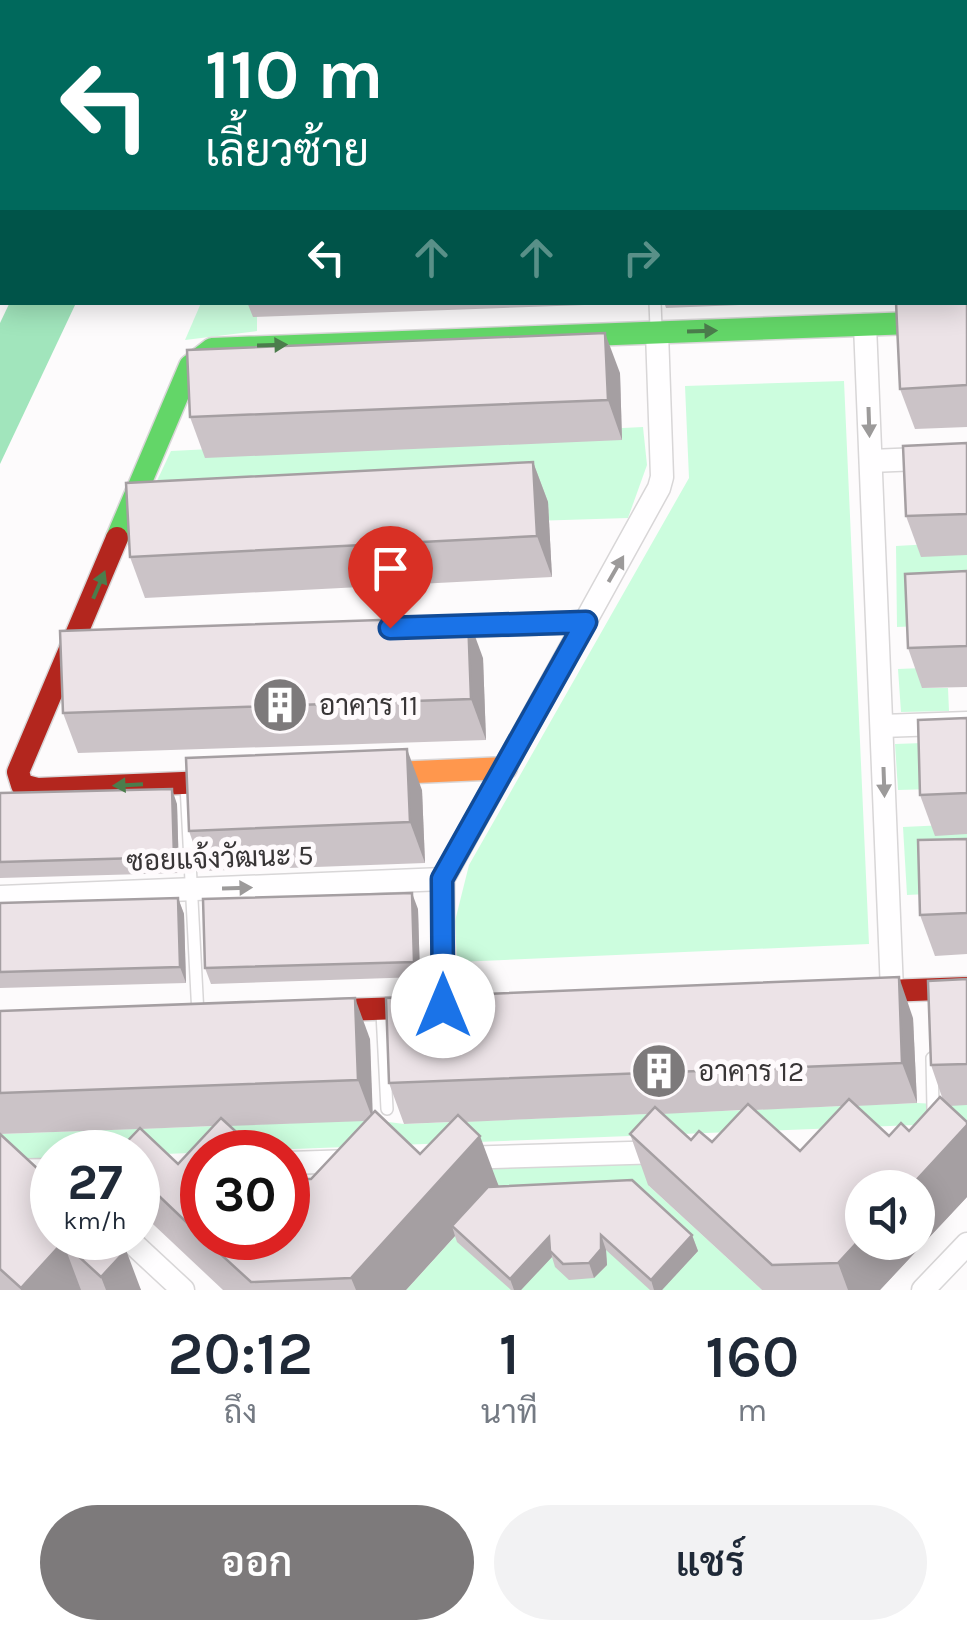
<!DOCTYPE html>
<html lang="th">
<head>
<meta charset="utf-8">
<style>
  :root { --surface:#fff; --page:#f2f2f3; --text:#1f2937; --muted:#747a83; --accent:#7d7a7b }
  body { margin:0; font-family:Karla,Sarabun,sans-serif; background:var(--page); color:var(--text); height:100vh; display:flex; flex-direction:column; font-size:38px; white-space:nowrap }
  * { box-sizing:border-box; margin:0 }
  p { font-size:32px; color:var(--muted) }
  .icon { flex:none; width:55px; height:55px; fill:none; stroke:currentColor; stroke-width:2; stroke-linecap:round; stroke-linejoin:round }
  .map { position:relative; height:1290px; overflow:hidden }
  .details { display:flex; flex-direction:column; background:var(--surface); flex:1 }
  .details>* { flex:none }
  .guide { position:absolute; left:0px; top:0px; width:968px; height:305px; box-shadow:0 5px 25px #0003; background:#00695c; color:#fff; overflow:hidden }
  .controls { position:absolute; left:845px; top:1170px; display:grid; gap:20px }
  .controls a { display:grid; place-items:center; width:90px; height:90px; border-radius:50%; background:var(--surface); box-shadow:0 5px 25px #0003; font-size:50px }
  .speed { position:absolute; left:30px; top:1130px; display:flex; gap:20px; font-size:50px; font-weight:700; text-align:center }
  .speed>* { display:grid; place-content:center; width:130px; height:130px; border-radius:50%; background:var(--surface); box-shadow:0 5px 25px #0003; line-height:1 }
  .speed small { font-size:25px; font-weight:400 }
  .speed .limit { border:15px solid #d22; background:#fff; color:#111 }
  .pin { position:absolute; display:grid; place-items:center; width:85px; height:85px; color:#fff; margin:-102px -42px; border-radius:50% 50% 50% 0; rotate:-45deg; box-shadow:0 0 10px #0007 }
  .pin .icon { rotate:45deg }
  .me { position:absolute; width:110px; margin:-55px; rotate:0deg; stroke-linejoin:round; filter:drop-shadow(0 0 8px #0008) }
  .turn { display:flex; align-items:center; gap:35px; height:210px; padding:0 40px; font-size:45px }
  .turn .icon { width:130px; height:130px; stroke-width:2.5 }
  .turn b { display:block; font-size:70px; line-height:85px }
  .lanes { display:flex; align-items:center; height:95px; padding:0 40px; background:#0003; justify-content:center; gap:50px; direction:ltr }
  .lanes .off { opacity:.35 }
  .eta { display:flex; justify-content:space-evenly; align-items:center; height:170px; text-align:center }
  .eta b { font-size:60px; font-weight:600; line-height:70px }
  .action { display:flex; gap:20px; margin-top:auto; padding:20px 40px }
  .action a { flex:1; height:115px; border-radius:60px; background:var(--accent); color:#fff; font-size:40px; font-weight:600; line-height:115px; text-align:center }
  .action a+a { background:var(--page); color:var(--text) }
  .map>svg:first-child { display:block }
</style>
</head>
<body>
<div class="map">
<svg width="967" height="1290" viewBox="0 0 967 1290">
  <rect width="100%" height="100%" fill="#fdfbfc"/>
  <!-- green -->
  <g fill="#ccfdde">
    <path d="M201,303H257V331L185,340Z"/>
    <path d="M844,381L869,944L457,962L455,921L469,865L689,478L685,386Z"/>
    <path d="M643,427L647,465L628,518L132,534L171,451Z"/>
    <path d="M967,542V624L897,627L896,546Z"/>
    <path d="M922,668L923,688H948L949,711L901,712L898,669Z"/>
    <path d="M951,742L934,789L898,790L895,744Z"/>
    <path d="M967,824V892L907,895L903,827Z"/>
    <path d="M967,1043V1123L138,1155V1152H52V1158L0,1160V1134L373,1120L404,1124L917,1103L955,1105Z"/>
    <path d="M674,1158L649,1186L762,1290H406L499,1188L476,1166Z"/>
  </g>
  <!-- water -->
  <path fill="#a1e5bc" d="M10,302L76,303L0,464V323Z"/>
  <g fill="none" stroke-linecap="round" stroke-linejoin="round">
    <!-- canal -->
    <path stroke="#a1e5bc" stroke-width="28" d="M965,155L967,156"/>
    <!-- lane casing -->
    <g stroke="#d8d6d7" stroke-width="14">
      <g id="lane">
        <path d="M48,2V0"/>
        <path d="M658,2L659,0"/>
        <path d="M965,95H967"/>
        <path d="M0,129L2,122"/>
        <path d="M655,302L656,328"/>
        <path d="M186,785L198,1015"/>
        <path d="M382,1013L387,1109"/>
        <path d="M932,1058L933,1109"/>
      </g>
    </g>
    <!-- street casing -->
    <g stroke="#d8d6d7" stroke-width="25">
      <g id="street">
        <path d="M865,325L892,991"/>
        <path d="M871,461L967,457"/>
        <path d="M444,627L585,622"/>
        <path d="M882,726L967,723"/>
        <path d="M0,897L443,879"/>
        <path d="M443,1007V879L659,488L662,477L657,332"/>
        <path d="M461,1158L664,1152"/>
        <path d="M288,1163L354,1161"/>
        <path d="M0,1171L52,1170"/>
        <path d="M127,1238L183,1290"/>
        <path d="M923,1290L967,1244"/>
      </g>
    </g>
    <!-- fast casing -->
    <g stroke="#d8d6d7" stroke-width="25">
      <path id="fast" d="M117,538L190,366L212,349L967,321"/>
    </g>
    <!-- slow casing -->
    <g stroke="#d8d6d7" stroke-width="25">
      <path id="slow" d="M370,774L506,768"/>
    </g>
    <!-- jam casing -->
    <g stroke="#d8d6d7" stroke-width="25">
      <g id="jam">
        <path d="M117,538L18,772L22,785L37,789L231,781"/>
        <path d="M859,992L967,988"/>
        <path d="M314,1011L430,1007"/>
      </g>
    </g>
    <!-- lane -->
    <use href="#lane" stroke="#fffeff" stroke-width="11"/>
    <!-- street -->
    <use href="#street" stroke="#fffeff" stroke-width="22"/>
    <!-- fast -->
    <use href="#fast" stroke="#63d668" stroke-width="22"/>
    <!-- slow -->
    <use href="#slow" stroke="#ff974d" stroke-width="22"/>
    <!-- jam -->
    <use href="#jam" stroke="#b3261e" stroke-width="22"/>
  </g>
  <!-- wall -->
  <g fill="#cbc3c7" fill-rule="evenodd">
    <rect x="965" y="172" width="2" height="125"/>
    <path d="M967,297V427L915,429L900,389Z"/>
    <path d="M247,302H640V303L253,317Z"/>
    <path d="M664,302H817L666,308Z"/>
    <path d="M620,373L622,440L205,458L190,417Z"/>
    <path d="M967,443V555L921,557L906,516Z"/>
    <path d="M533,462L548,502L552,577L145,598L130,557Z"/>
    <path d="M967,571V687L922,688L908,648Z"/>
    <path d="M483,658L486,740L78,753L63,713Z"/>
    <path d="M967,718V834L935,836L920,795Z"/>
    <path d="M422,790L425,863L203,871L189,831Z"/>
    <path d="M0,793L177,804L179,873L0,878Z"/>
    <path d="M967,839V954L935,956L920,915Z"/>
    <path d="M178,898L184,914L186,983L0,988V903Z"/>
    <path d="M418,909L420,977L211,984L205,968Z"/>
    <path d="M967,979V1105L949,1106L967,1197L880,1290H762L648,1185L630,1134L648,1114L465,1122L499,1186L692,1235L698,1251L662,1290H650L606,1250L607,1265L594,1278L569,1280L555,1267L552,1257L521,1290H511L457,1242L455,1236L406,1290H223L138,1210L139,1129L0,1134V1011L370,1039L372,1114L420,1154L451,1122L404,1124L389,1083L913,1018L917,1103L856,1106L889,1136L909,1131L943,1100L931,1065ZM842,1106L800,1151L755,1110ZM742,1110L712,1142L691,1140L662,1114ZM366,1121L311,1179L202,1238L229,1126ZM213,1126L178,1164L141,1129Z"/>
    <path d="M0,1134L113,1238L141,1290H0Z"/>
  </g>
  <!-- shaded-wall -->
  <g fill="#a59fa2">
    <path d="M605,333L620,373L622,440L608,400Z"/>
    <path d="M533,462L548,502L552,577L537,536Z"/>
    <path d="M468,617L483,658L486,740L471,699Z"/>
    <path d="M407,749L422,790L425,863L410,822Z"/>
    <path d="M172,789L177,804L179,873L174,857Z"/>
    <path d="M412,893L418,909L420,977L414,962Z"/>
    <path d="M178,898L184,914L186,983L180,967Z"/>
    <path d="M899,977L913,1018L917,1103L902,1063Z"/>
    <path d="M355,998L370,1039L373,1120L358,1080Z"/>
    <path d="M967,1125V1197L880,1290H848L838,1263L862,1237V1242H918V1188H909Z"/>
    <path d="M480,1136L499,1187L452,1226L455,1236L406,1290H356L351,1278Z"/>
    <path d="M601,1235L606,1250L607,1265L594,1278L589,1263Z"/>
    <path d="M692,1235L698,1251L662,1290H654L651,1280Z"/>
    <path d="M549,1237L552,1257L521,1290H514L510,1279Z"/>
    <path d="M63,1242L81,1290H21V1288Z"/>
    <path d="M126,1250L141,1290H106L101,1277Z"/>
  </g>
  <!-- building -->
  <g fill="#ece3e7" stroke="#a59fa2" stroke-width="2.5">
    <rect x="965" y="172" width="2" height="84"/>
    <path d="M965,297H967V385L900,389L896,302H965Z"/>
    <path d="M605,333L608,400L190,417L187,350Z"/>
    <path d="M967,443V514L906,516L903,446Z"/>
    <path d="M533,462L537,536L130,557L126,483Z"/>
    <path d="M967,571V646L908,648L905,574Z"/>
    <path d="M468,617L471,699L63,713L60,631Z"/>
    <path d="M967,718V793L920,795L918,720Z"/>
    <path d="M407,749L410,822L189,831L186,758Z"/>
    <path d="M172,789L174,857L0,862V793Z"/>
    <path d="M967,839V913L920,915L918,840Z"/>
    <path d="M412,893L414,962L205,968L203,899Z"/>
    <path d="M178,898L180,967L0,972V903Z"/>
    <path d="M899,977L902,1063L389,1083L386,998Z"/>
    <path d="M967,979V1064L931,1065L928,981Z"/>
    <path d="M355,998L358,1080L0,1093V1011Z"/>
    <path d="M940,1097L967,1122V1125L909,1188H862V1237L838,1263L772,1265L630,1134L655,1107L691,1140L699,1131L712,1142L748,1104L800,1151L849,1099L889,1136L901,1123L909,1131Z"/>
    <path d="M375,1111L420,1154L458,1115L480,1136L351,1278L251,1282L203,1238H288V1179H311Z"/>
    <path d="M221,1118L258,1152H202V1237L138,1176V1152H117L140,1128L178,1164Z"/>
    <path d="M0,1134L52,1182V1238H113L126,1250L101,1277L63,1242L21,1288L0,1269Z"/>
    <path d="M632,1180L692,1235L651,1280L601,1235V1249L589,1263L563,1264L550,1251L549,1237L510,1279L452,1226L488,1187Z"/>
  </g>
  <!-- one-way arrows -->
  <defs><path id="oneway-solid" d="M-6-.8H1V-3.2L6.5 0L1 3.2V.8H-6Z" transform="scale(2.5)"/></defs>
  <g fill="#4b7d4c">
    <use href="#oneway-solid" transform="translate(702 331) rotate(-2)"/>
    <use href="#oneway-solid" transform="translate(272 345) rotate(-2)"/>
    <use href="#oneway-solid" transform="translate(99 585) rotate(-67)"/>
    <use href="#oneway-solid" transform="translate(128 785) rotate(177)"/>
  </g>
  <g fill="#9c9a9a">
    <use href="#oneway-solid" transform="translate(869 422) rotate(88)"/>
    <use href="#oneway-solid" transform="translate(616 569) rotate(-60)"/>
    <use href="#oneway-solid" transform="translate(884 782) rotate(88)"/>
    <use href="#oneway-solid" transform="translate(237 888) rotate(-2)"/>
  </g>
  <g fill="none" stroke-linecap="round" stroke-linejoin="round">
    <!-- route casing -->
    <g stroke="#114b97" stroke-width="25">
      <path id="route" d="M390,628L586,622L442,879L443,1006"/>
    </g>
    <!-- route -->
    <use href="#route" stroke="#1a73e8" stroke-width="18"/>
  </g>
  <!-- icons -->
  <defs>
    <g id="building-disc" transform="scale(2.875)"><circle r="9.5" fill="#7d7a7b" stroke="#fefafc"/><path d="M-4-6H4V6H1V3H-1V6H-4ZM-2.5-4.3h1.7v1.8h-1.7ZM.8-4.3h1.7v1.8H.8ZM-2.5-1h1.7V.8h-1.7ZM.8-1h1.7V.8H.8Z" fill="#fff"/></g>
  </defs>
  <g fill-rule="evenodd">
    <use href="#building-disc" x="280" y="705"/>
    <use href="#building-disc" x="659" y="1071"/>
  </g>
  <g text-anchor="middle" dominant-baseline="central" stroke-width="10" stroke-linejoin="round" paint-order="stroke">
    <!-- poi labels -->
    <g font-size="28" fill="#383536" stroke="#fefafc" text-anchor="start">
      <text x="319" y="705">อาคาร 11</text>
      <text x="698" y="1071">อาคาร 12</text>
    </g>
    <!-- street labels -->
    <g font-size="28" fill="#383536" stroke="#fefafc">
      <text transform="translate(220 858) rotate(-2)">ซอยแจ้งวัฒนะ 5</text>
    </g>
  </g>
</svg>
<div class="controls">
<a><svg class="icon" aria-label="sound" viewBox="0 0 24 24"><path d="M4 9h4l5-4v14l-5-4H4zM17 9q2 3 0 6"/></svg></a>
</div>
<div class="speed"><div>27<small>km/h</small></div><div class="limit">30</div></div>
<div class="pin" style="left:390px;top:628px;background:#d93025"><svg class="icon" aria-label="arrive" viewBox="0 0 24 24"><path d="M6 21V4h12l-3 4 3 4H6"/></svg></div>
<svg class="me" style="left:443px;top:1006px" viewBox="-20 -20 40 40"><circle r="19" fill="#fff"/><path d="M0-13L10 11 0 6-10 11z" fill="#1a73e8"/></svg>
<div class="guide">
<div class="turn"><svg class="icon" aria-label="left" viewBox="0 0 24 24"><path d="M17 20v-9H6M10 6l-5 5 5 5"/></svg><div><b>110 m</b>เลี้ยวซ้าย</div></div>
<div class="lanes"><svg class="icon" aria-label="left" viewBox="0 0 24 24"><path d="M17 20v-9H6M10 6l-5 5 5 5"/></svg><svg class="icon off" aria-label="ahead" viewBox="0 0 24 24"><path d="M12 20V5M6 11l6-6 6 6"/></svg><svg class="icon off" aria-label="ahead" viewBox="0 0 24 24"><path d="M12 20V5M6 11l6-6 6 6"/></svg><svg class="icon off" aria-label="right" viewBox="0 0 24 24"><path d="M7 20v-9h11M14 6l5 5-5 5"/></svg></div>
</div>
</div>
<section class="details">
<div class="eta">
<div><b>20:12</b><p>ถึง</p></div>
<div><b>1</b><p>นาที</p></div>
<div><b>160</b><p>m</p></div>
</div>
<div class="action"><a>ออก</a><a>แชร์</a></div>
</section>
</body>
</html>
